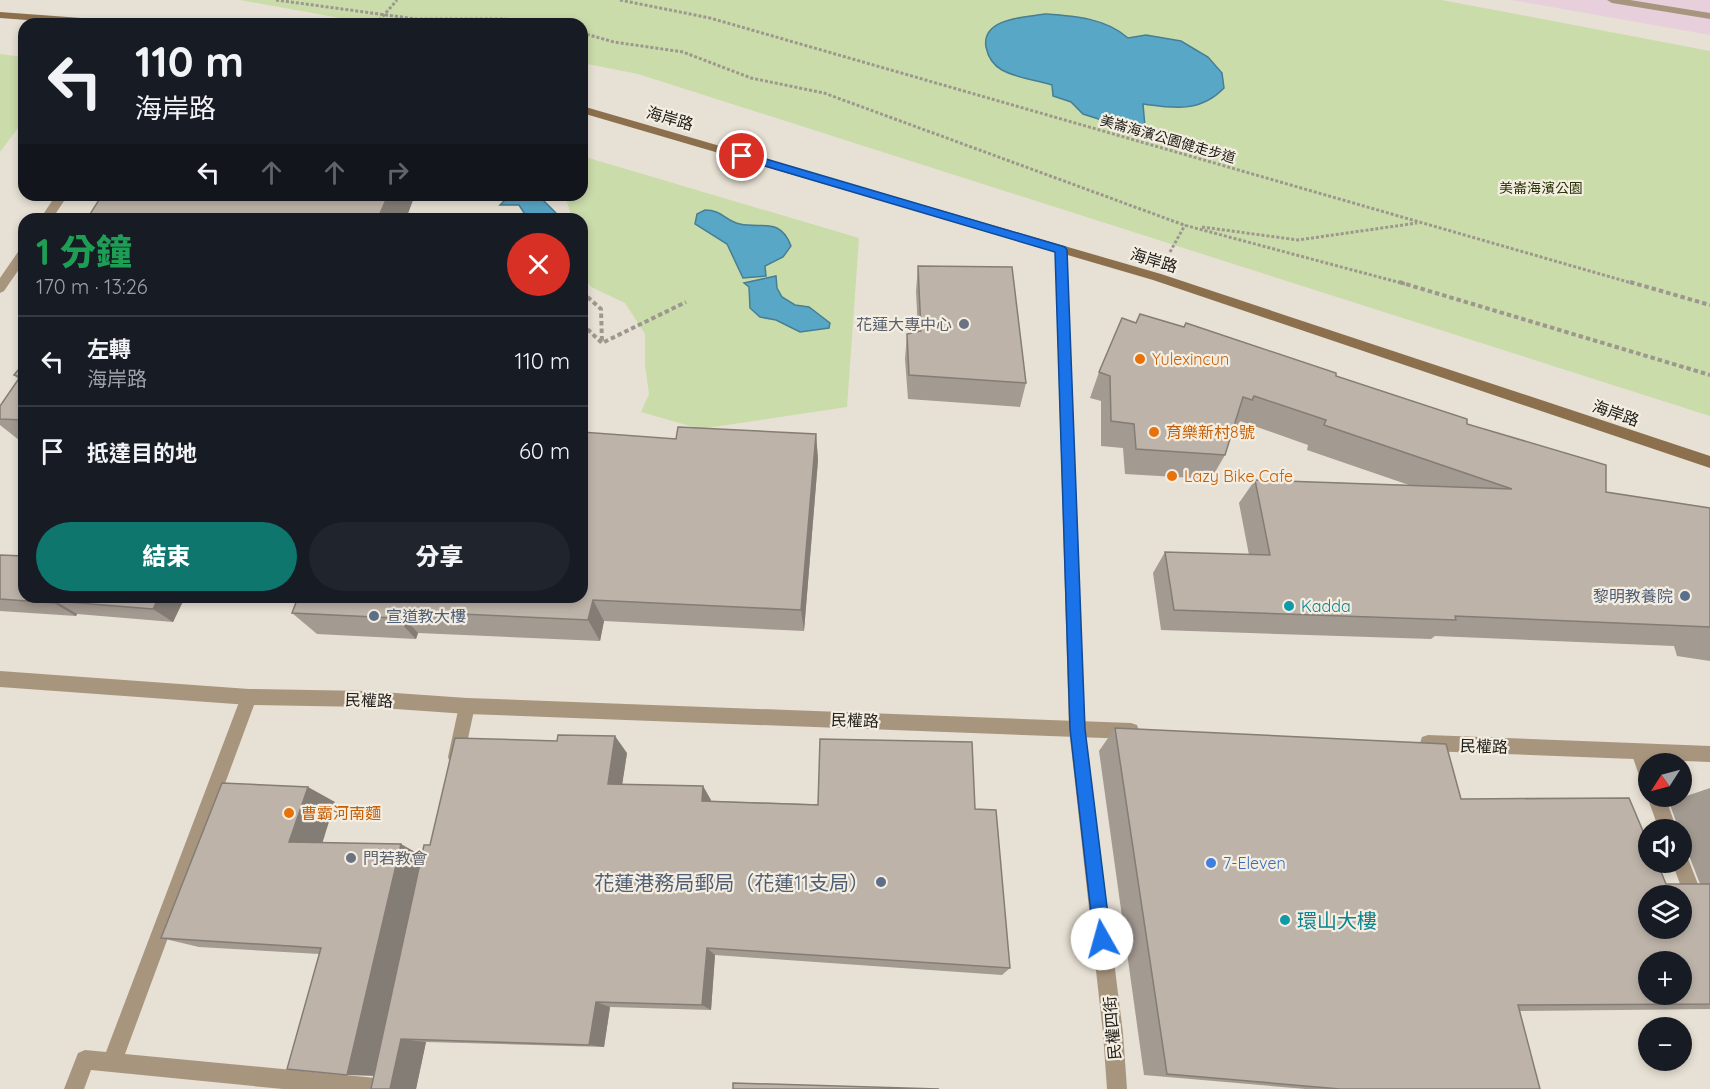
<!DOCTYPE html>
<html lang="zh-TW">
<head>
<meta charset="utf-8">
<style>
  :root { --surface:#171b24; --page:#20242c; --text:#f1f3f6; --muted:#9ea1a6; --line:#363941; --accent:#0f766e }
  body { margin:0; font-family:Quicksand,"Noto Sans TC",sans-serif; background:var(--page); color:var(--text); height:100vh; display:flex; flex-direction:column; font-size:22px; white-space:nowrap }
  * { box-sizing:border-box; margin:0 }
  p { font-size:20px; color:var(--muted) }
  .icon { flex:none; width:33px; height:33px; fill:none; stroke:currentColor; stroke-width:2; stroke-linecap:round; stroke-linejoin:round }
  .map { position:relative; flex:1; overflow:hidden }
  .sheet { position:absolute; left:18px; top:213px; width:570px; height:390px; display:flex; flex-direction:column; background:var(--surface); border-radius:18px; box-shadow:0 3px 9px #0003 }
  .sheet>* { flex:none }
  .top-card { position:absolute; left:18px; top:18px; width:570px; height:183px; border-radius:18px; box-shadow:0 3px 9px #0003; background:#171b24; color:var(--text); overflow:hidden }
  .needle { width:39px; rotate:234deg }
  .buttons { position:absolute; left:1638px; top:753px; display:grid; gap:12px }
  .buttons a { display:grid; place-items:center; width:54px; height:54px; border-radius:50%; background:var(--surface); box-shadow:0 3px 9px #0003; font-size:30px }
  .pin { position:absolute; display:grid; place-items:center; width:51px; height:51px; color:#fff; margin:-26px; border:3px solid #fff; border-radius:50%; box-shadow:0 2px 6px #0007 }
  .me { position:absolute; width:66px; margin:-33px; rotate:353deg; stroke-linejoin:round; filter:drop-shadow(0 0 4px #0008) }
  .turn { display:flex; align-items:center; gap:21px; height:126px; padding:0 18px; font-size:27px }
  .turn .icon { width:78px; height:78px; stroke-width:2.5 }
  .turn b { display:block; font-size:42px; line-height:51px }
  .lanes { display:flex; align-items:center; height:57px; padding:0 18px; background:#0003; justify-content:center; gap:30px; direction:ltr }
  .lanes .off { opacity:.35 }
  .round { display:grid; place-items:center; flex:none; width:63px; height:63px; border-radius:32px; background:var(--page) }
  .overview { display:flex; align-items:center; justify-content:space-between; height:102px; padding:0 18px }
  h1 { font-size:36px; font-weight:800; line-height:45px; color:#1e9e55 }
  .primary-button { display:flex; gap:12px; margin-top:auto; padding:12px 18px }
  .primary-button a { flex:1; height:69px; border-radius:36px; background:var(--accent); color:#fff; font-size:24px; font-weight:800; line-height:69px; text-align:center }
  .primary-button a+a { background:var(--page); color:var(--text) }
  ul { padding:0; list-style:none }
  li { display:flex; align-items:center; gap:18px; height:90px; padding:0 18px; border-top:2px solid var(--line) }
  li div { flex:1 }
  li b { display:block; font-size:22px }
  li em { font-style:normal }
  .map>svg:first-child { display:block }
</style>
</head>
<body>
<div class="map">
<svg width="1710" height="1089" viewBox="0 0 1710 1089">
  <rect width="100%" height="100%" fill="#e7e0d4"/>
  <!-- industrial -->
  <path fill="#e7d0dc" d="M1511,0H1710V35Z"/>
  <!-- green -->
  <g fill="#cbdcab">
    <path d="M240,0H1442L1710,51V416L638,74L582,63V24H373Z"/>
    <path d="M0,54L24,57V120L0,152Z"/>
    <path d="M582,156L859,238L847,407L700,429L641,412L649,394L645,365V334L625,303L591,287L582,275V219H572L565,195H582Z"/>
  </g>
  <!-- water -->
  <g fill="#58a7c6" stroke="#487e93" stroke-width="1.5">
    <path d="M1045,14C1074,16 1106,18 1128,38L1146,35L1181,41L1208,57L1222,73L1224,88C1200,113 1174,108 1143,104L1145,127L1114,124L1083,114L1071,102L1053,96L1052,85C1036,80 1016,78 1002,70C993,65 988,57 986,47C981,18 1026,17 1045,14Z"/>
    <path d="M510,195H542L541,198L556,213V219H528L519,205H500Z"/>
    <path d="M705,210C722,210 726,221 740,224C762,229 780,217 791,246L783,257L765,266L766,276L743,278L727,244L695,224L697,214Z"/>
    <path d="M776,276L777,288L782,297L795,305L809,307L830,323L829,328L800,332L776,320L760,317L750,308L749,287L744,283Z"/>
  </g>
  <g fill="none" stroke-linecap="round" stroke-linejoin="round">
    <!-- path-far1 -->
    <g stroke="#9d978e" stroke-width="3" stroke-dasharray="3 2" stroke-linecap="butt">
      <path d="M276,0L416,19H504L551,24"/>
      <path d="M620,0L710,18L1635,284"/>
      <path d="M376,24L397,0"/>
      <path d="M582,33L614,42L683,52L751,78L824,93L1184,225L1405,284"/>
      <path d="M1202,227L1298,240L1417,223"/>
      <path d="M1170,252L1185,225"/>
    </g>
    <!-- path -->
    <g stroke="#9d978e" stroke-width="4" stroke-dasharray="4.5 3" stroke-linecap="butt">
      <path d="M1399,282L1710,375"/>
      <path d="M1630,282L1710,305"/>
      <path d="M582,292L601,309L602,342"/>
      <path d="M582,324L602,343L686,302"/>
    </g>
    <!-- service -->
    <g fill="#a8957e" fill-rule="evenodd">
      <path d="M467,698L473,700L475,706L464,757L462,763L456,765L450,763L448,757L459,706L461,700Z"/>
      <path d="M1639,744L1645,746L1651,764H1648V786L1642,784L1631,752L1633,746Z"/>
      <path d="M1648,793V796H1665L1677,830H1659L1647,796Z"/>
      <path d="M1682,853L1687,856L1710,915V949L1703,947L1672,862H1682Z"/>
    </g>
    <!-- minor -->
    <g fill="#a8957e" fill-rule="evenodd">
      <path d="M1607,0H1630L1710,13V19L1612,3Z"/>
      <path d="M56,195H68L52,219H40Z"/>
      <path d="M1061,246L1067,250L1085,729L1123,1033L1127,1089H1107L1103,1033L1069,729L1055,250Z"/>
      <path d="M24,248V262L4,291L0,293V278L20,249Z"/>
      <path d="M249,689L255,692L257,697L125,1054L386,1079L393,1082L396,1089H283L91,1070L84,1089H64L78,1053L85,1050L106,1052L241,697L243,692Z"/>
    </g>
    <!-- tertiary -->
    <g fill="#a8957e" fill-rule="evenodd">
      <path d="M0,671L249,689L367,691L467,698L1131,723L1137,725L1139,731L1137,737L1131,739L467,714L367,707L249,705L0,687Z"/>
      <path d="M1428,735L1710,746V762L1428,751L1422,749L1420,743L1422,737Z"/>
    </g>
    <!-- secondary -->
    <g fill="#8c704d" fill-rule="evenodd">
      <path d="M0,12L122,21L127,24H81L0,18Z"/>
      <path d="M582,106L1161,274L1710,456V468L1153,280L582,113Z"/>
    </g>
  </g>
  <!-- wall -->
  <g fill="#a39a91">
    <path d="M918,266L1026,383L1020,407L908,399L905,359L907,334L918,332L916,291Z"/>
    <path d="M1136,323L1336,376L1467,424L1606,492L1710,508V661L1677,656L1674,646L1435,636L1431,639L1161,630L1153,573L1165,552L1249,555L1239,503L1255,480L1409,485L1307,450L1308,445L1240,421L1238,426L1234,424L1225,455L1211,479L1125,474L1123,448L1101,446V401L1090,398L1099,372Z"/>
    <path d="M24,363V444L0,425V406L18,379L14,375Z"/>
    <path d="M816,434L818,460L804,631L604,621L600,641L418,633L416,639L317,634L292,613L676,439Z"/>
    <path d="M0,555L185,597L173,622L77,614L76,616L0,611Z"/>
    <path d="M1115,728L1461,799L1666,884H1700L1682,837V830H1679L1669,802L1710,788V1009L1519,1011L1540,1089H1306L1144,1075L1099,751Z"/>
    <path d="M627,753L622,784L703,786L711,801L975,809L1010,968L1002,975L715,955L711,1010L610,1007L604,1047L426,1042L416,1089H371L374,1076L319,954L199,947L161,938L335,802L322,842L422,855L430,845Z"/>
  </g>
  <!-- shaded-wall -->
  <g fill="#847d76">
    <path d="M388,195H415L406,219L379,216Z"/>
    <path d="M816,434L818,460L804,631L801,610Z"/>
    <path d="M159,597H185L173,622L153,609Z"/>
    <path d="M593,600L604,621L600,641L588,620Z"/>
    <path d="M55,601L77,614L76,616L54,603Z"/>
    <path d="M398,611L418,633L416,639L396,618Z"/>
    <path d="M615,736L627,753L620,799L608,784Z"/>
    <path d="M703,786L711,800L710,815L702,801Z"/>
    <path d="M308,787L335,802L319,854L289,842Z"/>
    <path d="M401,844L424,857L377,1076L347,1075Z"/>
    <path d="M707,948L715,955L711,1010L702,1005Z"/>
    <path d="M596,1002L610,1007L604,1047L589,1045Z"/>
    <path d="M401,1039L426,1042L416,1089H390Z"/>
  </g>
  <!-- building -->
  <g fill="#bdb3a9" stroke="#847d76" stroke-width="1.5" fill-rule="evenodd">
    <path d="M102,195H388L379,216L520,219H87Z"/>
    <path d="M918,266L1012,267L1026,383L909,375L907,334L921,331Z"/>
    <path d="M1140,314L1184,327L1186,323L1336,373V376L1467,419V424L1606,465V492L1710,508V627L1455,616L1456,620L1174,610L1165,552L1270,555L1255,480L1512,489L1324,425L1326,420L1254,396L1252,400L1243,397L1225,455L1136,449L1134,424L1111,421L1110,376L1099,372L1122,318L1136,323Z"/>
    <path d="M24,363V420L0,419V406L20,377L14,375Z"/>
    <path d="M678,427L816,434L801,610L593,600L588,620L398,611L396,618L292,613L298,597H582V432L676,439Z"/>
    <path d="M0,555L24,556V597H159L153,609L55,601L54,603L0,599Z"/>
    <path d="M1115,728L1446,744L1461,799L1629,798L1648,843V862H1657L1666,884H1710V1004L1518,1005L1540,1089H1340L1167,1074ZM1648,896H1682V928H1648ZM1648,962H1682V994H1648Z"/>
    <path d="M558,735L615,736L608,784L703,786L702,801L818,805L820,739L972,742L975,809L996,810L1010,968L707,948L702,1005L596,1002L589,1045L401,1039L390,1089H371L424,845H430L455,738L557,741Z"/>
    <path d="M222,783L308,787L289,842L401,844L347,1075L287,1069L321,948L161,938Z"/>
    <path d="M733,1083L939,1089H733Z"/>
  </g>
  <!-- route -->
  <path fill="#1a73e8" stroke="#114b97" stroke-width="1.5" d="M742,152L1065,247L1067,250L1085,729L1111,939L1108,945L1102,948L1096,945L1094,939L1070,729L1055,252L738,158L736,156Z"/>
  <!-- markers -->
  <g fill="#6b7280" stroke="#f4ede1" stroke-width="2">
    <circle cx="964" cy="324" r="6"/>
    <circle cx="351" cy="858" r="6"/>
  </g>
  <g fill="#e8710a" stroke="#f4ede1" stroke-width="2">
    <circle cx="1140" cy="359" r="6"/>
    <circle cx="1154" cy="432" r="6"/>
    <circle cx="1172" cy="476" r="6"/>
    <circle cx="289" cy="813" r="6"/>
  </g>
  <g fill="#5c6f8a" stroke="#f4ede1" stroke-width="2">
    <circle cx="1685" cy="596" r="6"/>
    <circle cx="374" cy="616" r="6"/>
    <circle cx="881" cy="882" r="6"/>
  </g>
  <g fill="#0f9aa8" stroke="#f4ede1" stroke-width="2">
    <circle cx="1289" cy="606" r="6"/>
    <circle cx="1285" cy="920" r="6"/>
  </g>
  <circle fill="#3f7fe0" stroke="#f4ede1" stroke-width="2" cx="1211" cy="863" r="6"/>
  <g text-anchor="middle" dominant-baseline="central" stroke-width="4.5" stroke-linejoin="round" paint-order="stroke">
    <!-- far-street labels -->
    <g font-size="14" fill="#22201c" stroke="#f4ede1">
      <text transform="translate(1168 139) rotate(16)">美崙海濱公園健走步道</text>
    </g>
    <!-- far-park labels -->
    <g font-size="14" fill="#273403" stroke="#f4ede1">
      <text x="1541" y="188">美崙海濱公園</text>
    </g>
    <!-- street labels -->
    <g font-size="16" fill="#22201c" stroke="#f4ede1">
      <text transform="translate(670 118) rotate(16)">海岸路</text>
      <text transform="translate(1154 260) rotate(17)">海岸路</text>
      <text transform="translate(1616 413) rotate(19)">海岸路</text>
      <text transform="translate(369 700) rotate(2)">民權路</text>
      <text transform="translate(855 720) rotate(2)">民權路</text>
      <text transform="translate(1484 746) rotate(2)">民權路</text>
      <text transform="translate(1112 1028) rotate(-95)">民權四街</text>
    </g>
    <!-- worship labels -->
    <g font-size="16" fill="#5b616d" stroke="#f4ede1" text-anchor="end">
      <text x="952" y="324">花蓮大專中心</text>
      <text x="363" y="858" text-anchor="start">門若教會</text>
    </g>
    <!-- food labels -->
    <g font-size="16" fill="#c56008" stroke="#f4ede1" text-anchor="start">
      <text x="1152" y="359">Yulexincun</text>
      <text x="1166" y="432">育樂新村8號</text>
      <text x="1184" y="476">Lazy Bike Cafe</text>
      <text x="301" y="813">曹霸河南麵</text>
    </g>
    <!-- service labels -->
    <g font-size="16" fill="#4e5e75" stroke="#f4ede1" text-anchor="end">
      <text x="1673" y="596">黎明教養院</text>
      <text x="386" y="616" text-anchor="start">宣道教大樓</text>
    </g>
    <!-- culture labels -->
    <g font-size="16" fill="#0d838f" stroke="#f4ede1" text-anchor="start">
      <text x="1301" y="606">Kadda</text>
    </g>
    <!-- shop labels -->
    <g font-size="16" fill="#366cbe" stroke="#f4ede1" text-anchor="start">
      <text x="1223" y="863">7-Eleven</text>
    </g>
    <!-- near-service labels -->
    <g font-size="20" fill="#4e5e75" stroke="#f4ede1" text-anchor="end">
      <text x="869" y="882">花蓮港務局郵局（花蓮11支局）</text>
    </g>
    <!-- near-culture labels -->
    <g font-size="20" fill="#0d838f" stroke="#f4ede1" text-anchor="start">
      <text x="1297" y="920">環山大樓</text>
    </g>
  </g>
</svg>
<div class="buttons">
<a><svg class="needle" viewBox="-14 -14 28 28"><path d="M0-13l5 13h-10z" fill="#e53935"/><path d="M0 13l5-13h-10z" fill="#9ea1a6"/></svg></a>
<a><svg class="icon" aria-label="sound" viewBox="0 0 24 24"><path d="M4 9h4l5-4v14l-5-4H4zM17 9q2 3 0 6"/></svg></a>
<a><svg class="icon" aria-label="layers" viewBox="0 0 24 24"><path d="M12 4l9 5-9 5-9-5zM3 14l9 5 9-5"/></svg></a>
<a>+</a>
<a>−</a>
</div>
<div class="pin" style="left:742px;top:156px;background:#d93025"><svg class="icon" aria-label="arrive" viewBox="0 0 24 24"><path d="M6 21V4h12l-3 4 3 4H6"/></svg></div>
<svg class="me" style="left:1102px;top:939px" viewBox="-20 -20 40 40"><circle r="19" fill="#fff"/><path d="M0-13L10 11 0 6-10 11z" fill="#1a73e8"/></svg>
<div class="top-card">
<div class="turn"><svg class="icon" aria-label="left" viewBox="0 0 24 24"><path d="M17 20v-9H6M10 6l-5 5 5 5"/></svg><div><b>110 m</b>海岸路</div></div>
<div class="lanes"><svg class="icon" aria-label="left" viewBox="0 0 24 24"><path d="M17 20v-9H6M10 6l-5 5 5 5"/></svg><svg class="icon off" aria-label="ahead" viewBox="0 0 24 24"><path d="M12 20V5M6 11l6-6 6 6"/></svg><svg class="icon off" aria-label="ahead" viewBox="0 0 24 24"><path d="M12 20V5M6 11l6-6 6 6"/></svg><svg class="icon off" aria-label="right" viewBox="0 0 24 24"><path d="M7 20v-9h11M14 6l5 5-5 5"/></svg></div>
</div>
<section class="sheet">
<div class="overview"><div><h1>1 分鐘</h1><p>170 m · 13:26</p></div><a class="round" style="background:#d93025;color:#fff"><svg class="icon" aria-label="close" viewBox="0 0 24 24"><path d="M6 6l12 12M18 6L6 18"/></svg></a></div>
<ul>
<li><svg class="icon" aria-label="left" viewBox="0 0 24 24"><path d="M17 20v-9H6M10 6l-5 5 5 5"/></svg><div><b>左轉</b><p>海岸路</p></div><em>110 m</em></li>
<li><svg class="icon" aria-label="arrive" viewBox="0 0 24 24"><path d="M6 21V4h12l-3 4 3 4H6"/></svg><div><b>抵達目的地</b></div><em>60 m</em></li>
</ul>
<div class="primary-button"><a>結束</a><a>分享</a></div>
</section>
</div>
</body>
</html>
